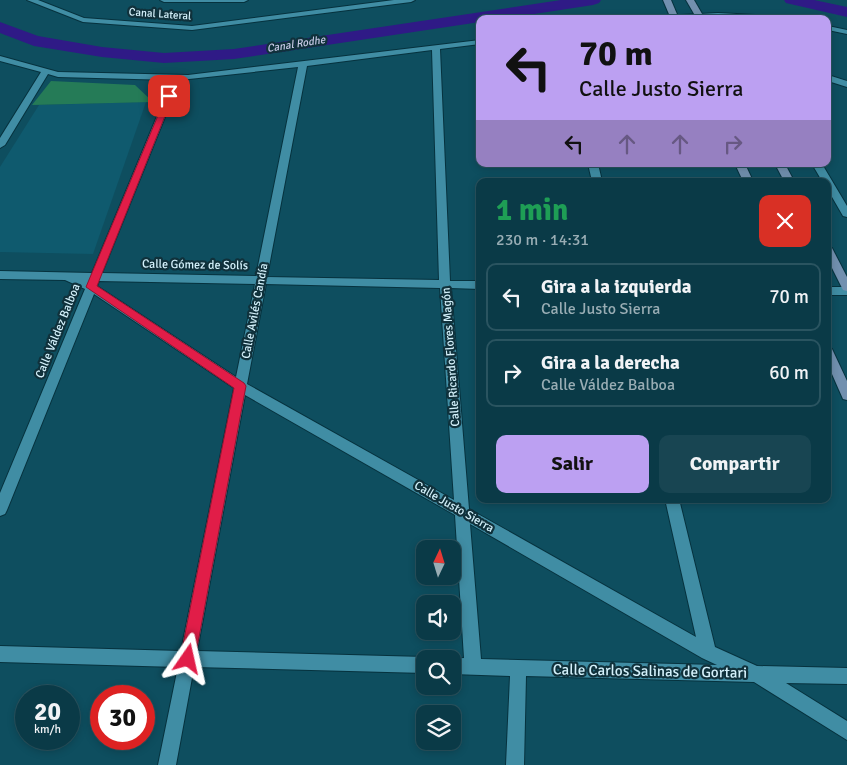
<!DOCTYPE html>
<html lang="es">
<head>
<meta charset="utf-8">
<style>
  :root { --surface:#0a3a47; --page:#184552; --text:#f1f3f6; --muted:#99adb4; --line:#2a5460; --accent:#bca0f2 }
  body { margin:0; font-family:Signika,sans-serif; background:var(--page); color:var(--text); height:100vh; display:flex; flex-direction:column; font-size:19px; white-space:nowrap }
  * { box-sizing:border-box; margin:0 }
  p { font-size:16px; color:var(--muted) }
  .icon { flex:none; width:28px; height:28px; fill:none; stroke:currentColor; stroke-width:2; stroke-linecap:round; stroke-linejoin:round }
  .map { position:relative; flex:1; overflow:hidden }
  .drawer { position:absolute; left:476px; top:178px; width:355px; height:325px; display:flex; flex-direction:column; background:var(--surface); border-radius:10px; box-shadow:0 2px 8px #0003,0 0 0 1px var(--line) }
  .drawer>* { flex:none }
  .guide { position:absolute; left:476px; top:15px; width:355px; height:152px; border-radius:10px; box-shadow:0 2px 8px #0003,0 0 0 1px var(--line); background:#bca0f2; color:#111; overflow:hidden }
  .needle { width:32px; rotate:4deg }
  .buttons { position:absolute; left:416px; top:540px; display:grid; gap:10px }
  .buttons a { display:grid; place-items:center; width:45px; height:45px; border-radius:10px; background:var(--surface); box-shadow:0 2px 8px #0003,0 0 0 1px var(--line); font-size:25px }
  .speed { position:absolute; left:15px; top:685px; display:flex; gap:10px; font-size:25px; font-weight:700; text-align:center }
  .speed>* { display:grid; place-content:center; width:65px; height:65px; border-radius:50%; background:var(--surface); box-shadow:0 2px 8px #0003,0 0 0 1px var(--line); line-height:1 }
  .speed small { font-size:12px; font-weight:400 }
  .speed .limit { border:8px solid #d22; background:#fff; color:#111 }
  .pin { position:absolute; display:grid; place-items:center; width:42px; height:42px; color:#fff; margin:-21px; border-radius:10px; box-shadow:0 2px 8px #0006 }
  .me { position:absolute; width:55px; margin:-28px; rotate:11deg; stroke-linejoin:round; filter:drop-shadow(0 0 4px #0008) }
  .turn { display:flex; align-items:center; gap:18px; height:105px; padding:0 20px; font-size:22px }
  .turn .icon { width:65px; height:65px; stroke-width:2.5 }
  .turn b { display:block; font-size:35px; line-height:42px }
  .lanes { display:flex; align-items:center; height:48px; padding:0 20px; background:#0003; justify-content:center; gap:25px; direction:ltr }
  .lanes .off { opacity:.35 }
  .round { display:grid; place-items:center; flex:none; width:52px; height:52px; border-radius:10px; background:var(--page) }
  .headline { display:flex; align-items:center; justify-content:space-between; height:85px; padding:0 20px }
  h1 { font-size:30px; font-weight:700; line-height:38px; color:#1e9e55 }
  .button { display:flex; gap:10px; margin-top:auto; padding:10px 20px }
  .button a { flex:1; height:58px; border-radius:10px; background:var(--accent); color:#111; font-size:20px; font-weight:700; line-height:58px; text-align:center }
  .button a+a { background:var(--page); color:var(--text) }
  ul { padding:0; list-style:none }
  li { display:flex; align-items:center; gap:15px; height:68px; margin:0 10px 8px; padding:0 10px; border:2px solid var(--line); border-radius:10px }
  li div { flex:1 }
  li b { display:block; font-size:19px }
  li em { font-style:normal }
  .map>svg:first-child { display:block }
</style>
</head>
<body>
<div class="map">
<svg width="847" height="765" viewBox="0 0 847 765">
  <rect width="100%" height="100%" fill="#0e4e5f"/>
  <!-- built -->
  <path fill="#0f5a6e" d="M146,102L93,254L0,252V167L39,105Z"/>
  <!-- green -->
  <path fill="#257b57" d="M51,81L135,85L153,102L32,105Z"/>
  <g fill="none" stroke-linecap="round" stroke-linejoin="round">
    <!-- canal -->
    <g fill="#2f1a86" fill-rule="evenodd">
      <path d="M561,0H601L599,3L593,5L501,19H480V22L234,59L164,63L102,57L34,46L0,33V22L38,36L102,47L164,53L234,49Z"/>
      <path d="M784,0H814L847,7V17L786,3Z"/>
    </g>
    <!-- lane casing -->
    <g stroke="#06323e" stroke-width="2">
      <path id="lane" d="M812,164H822L847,206V217L843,216L828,190V181H822Z"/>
    </g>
    <!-- street casing -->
    <g stroke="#06323e" stroke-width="2">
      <g id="street">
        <path d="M27,0H38L84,18L192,26L394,0H415L411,2L192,30L83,22Z"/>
        <path d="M160,0H248L244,2H164Z"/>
        <path d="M718,13L755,15L771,19H665L681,15Z"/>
        <path d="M828,26L847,30V34L828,30Z"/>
        <path d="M480,40V44L440,49L450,281H480V289L451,288L469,509L696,637L665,499H679L715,647L757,666L847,668V684L786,683L847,721V740L754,682L526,676L524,765H506L510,676L452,674V659H450L464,658L455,515L245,395L197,651L425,657L430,659H425V673L194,667L176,765H158L178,667L0,662V646L181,651L234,388L94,294L7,510L5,514L0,516V493L85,289L65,280L0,279V271L92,273L172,80L58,77L48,74L5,145L0,148V138L41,72L0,61V56L58,72L188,75ZM432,50L439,280L267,277L307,66ZM298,67L256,276L102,273L180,80ZM99,281L255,284L236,377L97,286ZM266,284L440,288L454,500L247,384ZM470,524L702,658L717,665L481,659Z"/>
        <path d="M828,75L847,81V87L828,81Z"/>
        <path d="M588,164H598L602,181H592Z"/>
        <rect x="828" y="287" width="19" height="8"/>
      </g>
    </g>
    <!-- secondary casing -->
    <g stroke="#06323e" stroke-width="2">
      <g id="secondary">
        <path d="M663,0H671L679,19H671Z"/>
        <path d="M686,0H694L705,19H697Z"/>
        <path d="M735,164H745L753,181H743Z"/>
        <path d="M775,164H785L794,181H784Z"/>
        <path d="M828,247L832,248L847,277V291L843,290L828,260Z"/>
        <path d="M828,347L832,349L847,381V400L843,399L828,365Z"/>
      </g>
    </g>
    <!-- lane -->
    <use href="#lane" fill="#408da4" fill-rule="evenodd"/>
    <!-- street -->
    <use href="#street" fill="#408da4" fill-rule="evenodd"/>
    <!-- secondary -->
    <use href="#secondary" fill="#7290af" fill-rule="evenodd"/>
  </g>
  <!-- route -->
  <path fill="#e11d48" stroke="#92132f" d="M167,94L173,96L97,286L244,383L246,386L195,659L193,664L188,667L183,664L180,659L234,388L86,287Z"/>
  <g text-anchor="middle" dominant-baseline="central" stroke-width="4.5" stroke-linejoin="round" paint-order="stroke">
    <!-- far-street labels -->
    <g font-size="11" fill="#d4f1fb" stroke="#10313b">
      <text transform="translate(160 14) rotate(4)">Canal Lateral</text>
    </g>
    <!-- far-water labels -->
    <g font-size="11" font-style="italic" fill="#c7cae6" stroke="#10313b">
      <text transform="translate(296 44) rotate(-9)">Canal Rodhe</text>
    </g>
    <!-- street labels -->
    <g font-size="12" fill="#d4f1fb" stroke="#10313b">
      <text transform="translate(195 265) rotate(1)">Calle Gómez de Solís</text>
      <text transform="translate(255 311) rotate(-79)">Calle Avilés Candía</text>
      <text transform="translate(58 331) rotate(-68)">Calle Váldez Balboa</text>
      <text transform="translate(451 357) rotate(-94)">Calle Ricardo Flores Magón</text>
      <text transform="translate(454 507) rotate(30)">Calle Justo Sierra</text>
    </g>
    <!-- near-street labels -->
    <g font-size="15" fill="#d4f1fb" stroke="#10313b">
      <text transform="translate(650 671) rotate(1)">Calle Carlos Salinas de Gortari</text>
    </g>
  </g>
</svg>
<div class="buttons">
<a><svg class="needle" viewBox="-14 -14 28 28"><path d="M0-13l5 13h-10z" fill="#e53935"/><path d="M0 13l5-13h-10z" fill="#99adb4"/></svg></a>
<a><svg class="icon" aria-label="sound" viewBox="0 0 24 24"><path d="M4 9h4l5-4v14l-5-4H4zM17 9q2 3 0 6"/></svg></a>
<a><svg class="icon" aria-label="search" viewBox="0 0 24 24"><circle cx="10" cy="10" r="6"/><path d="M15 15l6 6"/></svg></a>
<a><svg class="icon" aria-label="layers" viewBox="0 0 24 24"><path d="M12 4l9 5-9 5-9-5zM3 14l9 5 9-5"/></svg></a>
</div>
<div class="speed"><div>20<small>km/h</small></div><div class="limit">30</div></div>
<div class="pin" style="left:169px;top:96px;background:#d93025"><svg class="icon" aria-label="arrive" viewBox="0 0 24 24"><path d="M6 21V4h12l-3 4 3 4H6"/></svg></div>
<svg class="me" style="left:188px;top:659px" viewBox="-20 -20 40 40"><path d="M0-17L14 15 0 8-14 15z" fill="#e11d48" stroke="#fff" stroke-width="4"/></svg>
<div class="guide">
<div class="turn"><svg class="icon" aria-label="left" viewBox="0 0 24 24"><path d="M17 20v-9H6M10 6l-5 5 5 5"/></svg><div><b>70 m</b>Calle Justo Sierra</div></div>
<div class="lanes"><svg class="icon" aria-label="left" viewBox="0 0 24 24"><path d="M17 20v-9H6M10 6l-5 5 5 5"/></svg><svg class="icon off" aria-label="ahead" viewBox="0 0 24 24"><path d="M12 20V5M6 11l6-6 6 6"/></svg><svg class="icon off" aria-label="ahead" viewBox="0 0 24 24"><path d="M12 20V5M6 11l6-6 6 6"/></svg><svg class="icon off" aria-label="right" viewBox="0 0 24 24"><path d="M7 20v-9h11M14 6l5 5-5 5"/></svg></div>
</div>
<section class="drawer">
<div class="headline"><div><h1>1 min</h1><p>230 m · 14:31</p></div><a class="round" style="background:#d93025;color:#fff"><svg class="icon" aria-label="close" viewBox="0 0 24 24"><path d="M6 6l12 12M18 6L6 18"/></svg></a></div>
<ul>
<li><svg class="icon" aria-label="left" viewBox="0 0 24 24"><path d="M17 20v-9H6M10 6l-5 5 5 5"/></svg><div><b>Gira a la izquierda</b><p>Calle Justo Sierra</p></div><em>70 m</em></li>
<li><svg class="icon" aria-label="right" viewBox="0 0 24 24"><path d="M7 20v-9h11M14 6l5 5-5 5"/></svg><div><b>Gira a la derecha</b><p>Calle Váldez Balboa</p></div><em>60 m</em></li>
</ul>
<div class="button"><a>Salir</a><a>Compartir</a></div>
</section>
</div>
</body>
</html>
